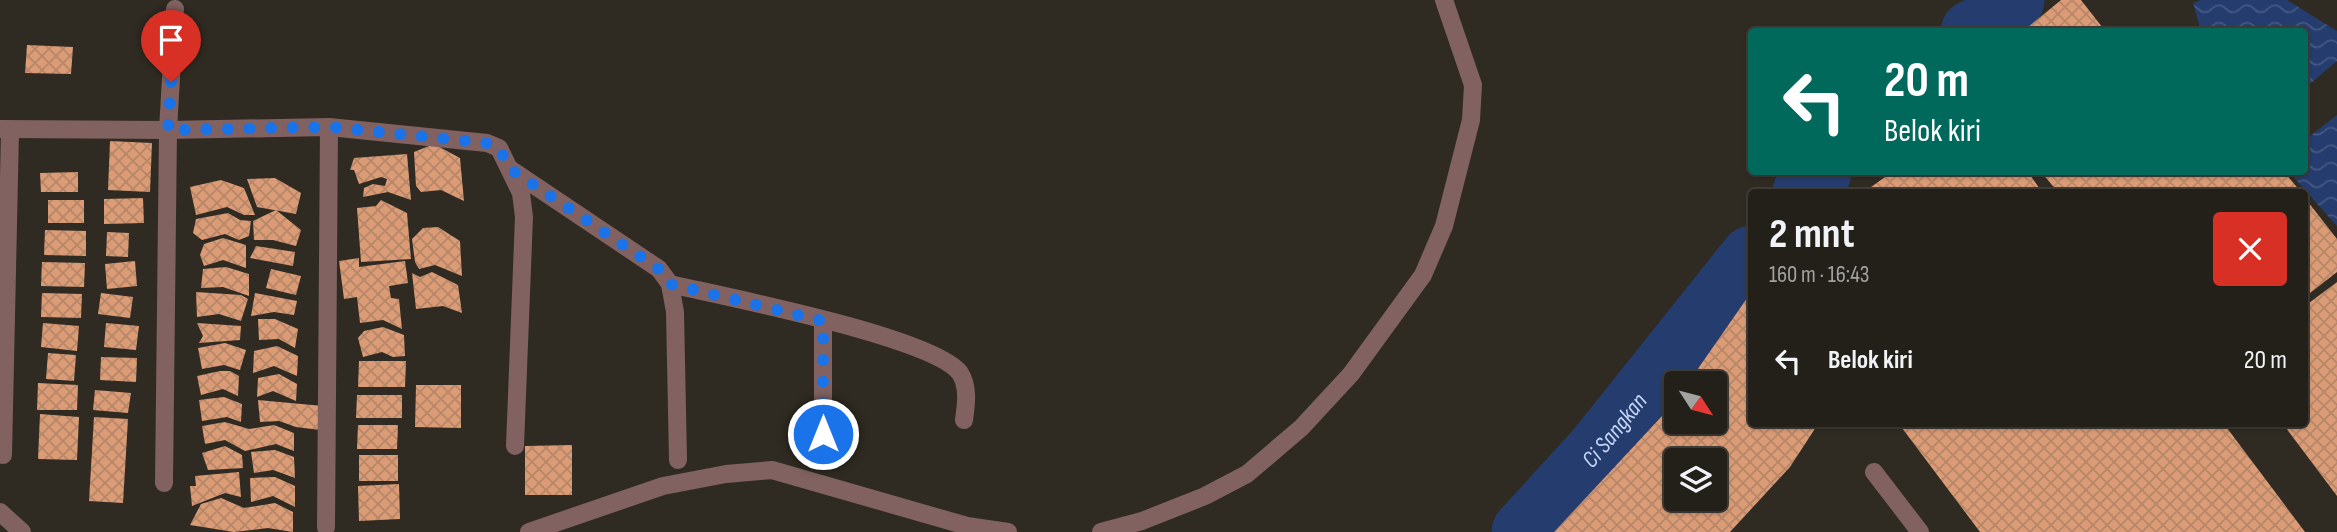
<!DOCTYPE html>
<html lang="id">
<head>
<meta charset="utf-8">
<style>
  :root { --surface:#23201a; --page:#2f2d27; --text:#f1f3f6; --muted:#a3a3a2; --line:#403e39 }
  body { margin:0; font-family:"Sofia Sans Condensed",sans-serif; background:var(--page); color:var(--text); height:100vh; display:flex; flex-direction:column; font-size:26px; white-space:nowrap }
  * { box-sizing:border-box; margin:0 }
  p { font-size:23px; color:var(--muted) }
  .icon { flex:none; width:38px; height:38px; fill:none; stroke:currentColor; stroke-width:2; stroke-linecap:round; stroke-linejoin:round }
  .map { position:relative; flex:1; overflow:hidden }
  .drawer { position:absolute; left:1748px; top:189px; width:560px; height:238px; display:flex; flex-direction:column; background:var(--surface); border-radius:7px; box-shadow:0 2px 5px #0004,0 0 0 2px var(--line) }
  .drawer>* { flex:none }
  .guide { position:absolute; left:1748px; top:28px; width:560px; height:147px; border-radius:7px; box-shadow:0 2px 5px #0004,0 0 0 2px var(--line); background:#00695c; color:#fff; overflow:hidden }
  .needle { width:46px; rotate:126deg }
  .controls { position:absolute; left:1664px; top:371px; display:grid; gap:14px }
  .controls a { display:grid; place-items:center; width:63px; height:63px; border-radius:7px; background:var(--surface); box-shadow:0 2px 5px #0004,0 0 0 2px var(--line); font-size:35px }
  .pin { position:absolute; display:grid; place-items:center; width:60px; height:60px; color:#fff; margin:-72px -30px; border-radius:50% 50% 50% 0; rotate:-45deg; box-shadow:0 0 7px #0007 }
  .pin .icon { rotate:45deg }
  .me { position:absolute; width:77px; margin:-38px; rotate:0deg; stroke-linejoin:round; filter:drop-shadow(0 0 5px #0008) }
  .turn { display:flex; align-items:center; gap:24px; height:147px; padding:0 21px; font-size:32px }
  .turn .icon { width:91px; height:91px; stroke-width:2.5 }
  .turn b { display:block; font-size:49px; line-height:60px }
  .round { display:grid; place-items:center; flex:none; width:74px; height:74px; border-radius:7px; background:var(--page) }
  .headline { display:flex; align-items:center; justify-content:space-between; height:119px; padding:0 21px }
  h1 { font-size:42px; font-weight:700; line-height:52px }
  ul { padding:0; list-style:none }
  li { display:flex; align-items:center; gap:21px; height:105px; padding:0 21px }
  li div { flex:1 }
  li b { display:block; font-size:26px }
  li em { font-style:normal }
  .map>svg:first-child { display:block }
</style>
</head>
<body>
<div class="map">
<svg width="2337" height="532" viewBox="0 0 2337 532">
  <defs>
    <pattern id="water-waves" width="16" height="10" patternUnits="userSpaceOnUse" patternTransform="scale(1.75)"><rect width="16" height="10" fill="#253c6e"/><path d="M0 5q4-4 8 0t8 0" fill="none" stroke="#455883"/></pattern>
    <pattern id="building-cross-hatch" width="8" height="8" patternUnits="userSpaceOnUse" patternTransform="scale(1.75)"><rect width="8" height="8" fill="#da9b75"/><path d="M0 0l8 8M0 8l8-8" fill="none" stroke="#b68669"/></pattern>
  </defs>
  <rect width="100%" height="100%" fill="#2f2b22"/>
  <!-- water -->
  <g fill="url(#water-waves)">
    <path d="M2201,0H2287L2337,31V61L2305,88V32L2201,31L2193,3Z"/>
    <path d="M2337,115V226L2289,172H2305V140Z"/>
  </g>
  <g fill="none" stroke-linecap="round" stroke-linejoin="round">
    <!-- river -->
    <g stroke="#253c6e" stroke-width="65">
      <path d="M1973,32L1981,29L2012,0"/>
      <path d="M1805,192L1819,172"/>
      <path id="s1" d="M1524,532L1598,451L1752,258"/>
    </g>
  </g>
  <!-- building -->
  <g fill="url(#building-cross-hatch)" fill-rule="evenodd">
    <path d="M2061,0H2081L2106,32H2022Z"/>
    <path d="M27,45L73,47L71,74L25,73Z"/>
    <path d="M110,141L152,143L150,192L108,190Z"/>
    <path d="M434,144L460,158L464,201L441,190L421,192L416,186L414,152Z"/>
    <path d="M407,154L411,200L388,192L363,197L364,188L373,184L385,186L387,179L381,177L359,184L354,170H350L354,158Z"/>
    <path d="M78,172V192H41L40,173Z"/>
    <path d="M1892,172H2028L2042,192H1864Z"/>
    <path d="M2041,172H2284L2301,192H2058Z"/>
    <path d="M275,178L301,193L296,214L257,207L247,179Z"/>
    <path d="M221,180L244,188L255,215H244L227,207L196,215L190,187Z"/>
    <path d="M143,198L144,223L104,224V199Z"/>
    <path d="M2305,198L2337,239V272L2305,297Z"/>
    <rect x="48" y="200" width="36" height="23"/>
    <path d="M381,200L407,213L411,259L361,262L357,208L376,206Z"/>
    <path d="M276,210L301,230L296,246L273,240H254L253,221Z"/>
    <path d="M228,213L240,220L251,221L249,236L239,240L225,234L202,240L193,233L196,219Z"/>
    <path d="M438,227L460,241L462,276L435,265L419,269L415,262L412,239L423,228Z"/>
    <path d="M45,230L86,231V256L44,255Z"/>
    <path d="M107,232L129,233L128,257L106,256Z"/>
    <path d="M223,238L246,245V268L223,260L204,266L200,255L204,244Z"/>
    <path d="M256,246L295,252L293,266L250,258Z"/>
    <path d="M359,258V267L405,261L408,283L389,286L391,298L399,299L402,329L383,320L360,323L357,297L344,299L339,261Z"/>
    <path d="M135,261L137,286L107,289L105,264Z"/>
    <path d="M42,262L85,263L84,287L41,286Z"/>
    <path d="M226,267L249,274V296L223,287L201,288L203,269Z"/>
    <path d="M271,269L301,276L296,295L266,288Z"/>
    <path d="M432,272L458,285L462,313L443,306L416,309L412,273L420,277Z"/>
    <path d="M2337,282V496L2283,424H2305V306Z"/>
    <path d="M1752,291V424H1818L1790,467L1730,532H1554L1676,401V422H1715V383H1688ZM1676,460H1715V499H1676Z"/>
    <path d="M196,292L241,295L248,299L241,321L219,314L197,317Z"/>
    <path d="M42,293L82,294L81,318L41,317Z"/>
    <path d="M101,293L133,297L130,318L98,314Z"/>
    <path d="M255,293L297,301L294,315L274,312L251,316Z"/>
    <path d="M258,319H275L298,329L295,348L279,339L259,340Z"/>
    <path d="M43,323L79,326L77,351L41,347Z"/>
    <path d="M106,323L139,326L136,350L104,347Z"/>
    <path d="M197,323L241,326L240,340L199,343L203,336Z"/>
    <path d="M383,327L404,335L405,356L393,357L382,352L363,357L358,338L364,331Z"/>
    <path d="M225,343L246,350L240,370L224,365L202,369L198,348Z"/>
    <path d="M277,346L298,356L297,376L274,366L253,373L254,351Z"/>
    <path d="M48,353L76,355L74,381L46,379Z"/>
    <path d="M101,357L137,358L136,382L100,380Z"/>
    <path d="M359,361H406L405,387H358Z"/>
    <path d="M220,371H230L239,376L238,396L223,389L201,395L197,376Z"/>
    <path d="M279,374L297,384L296,401L273,391L257,397L258,378Z"/>
    <path d="M38,383L78,385L77,410H37Z"/>
    <path d="M416,385H461V428L415,427Z"/>
    <path d="M95,390L131,393L128,413L93,410Z"/>
    <path d="M357,395H402V418H356Z"/>
    <path d="M224,397L242,404L241,422L227,417L202,421L199,400Z"/>
    <path d="M258,400L323,406L320,430L296,427L279,421L260,422Z"/>
    <path d="M40,414L79,417L77,460L38,459Z"/>
    <path d="M94,417L128,419L123,503L89,501Z"/>
    <path d="M225,422L249,429L274,425L294,433V451L276,444L245,451L225,440L205,444L202,426Z"/>
    <path d="M1899,424H2224L2305,532H1980Z"/>
    <path d="M358,425H398L397,449H357Z"/>
    <path d="M572,445V495H525V446Z"/>
    <path d="M225,446L242,455L243,468L208,470L202,453Z"/>
    <path d="M275,450L294,457L295,478L273,470L254,473L251,452Z"/>
    <rect x="359" y="455" width="39" height="26"/>
    <path d="M239,472L241,497L225,493L192,506L190,486H196L195,476Z"/>
    <path d="M275,477L295,486V507L273,496L251,502L250,478Z"/>
    <path d="M399,484L400,519L359,521L358,486Z"/>
    <path d="M221,498L244,508L275,503L293,512V532L268,528L234,532L190,525L201,504Z"/>
  </g>
  <g fill="none" stroke-linecap="round" stroke-linejoin="round">
    <!-- service -->
    <path stroke="#816260" stroke-width="18" d="M1874,472L1920,532"/>
    <!-- minor -->
    <g stroke="#816260" stroke-width="18">
      <path d="M0,129L168,130L329,127L487,143L499,148L521,193L524,217L515,446"/>
      <path d="M510,169L659,269L670,284L675,312L678,460"/>
      <path d="M670,284C722,296 933,337 960,373C969,387 966,405 964,420"/>
      <path d="M823,321V434"/>
      <path d="M3,455L10,131"/>
      <path d="M164,483L168,130L175,9"/>
      <path d="M326,527L329,127"/>
    </g>
    <!-- tertiary -->
    <g stroke="#816260" stroke-width="18">
      <path d="M0,512L22,532"/>
      <path d="M529,532L663,486L726,474L772,470L967,526L1008,532"/>
      <path d="M1101,532L1142,521L1205,496L1247,474L1301,428L1351,374L1423,275L1444,226L1471,120L1473,85L1444,0"/>
    </g>
  </g>
  <g fill="none" stroke-linecap="round" stroke-linejoin="round">
    <!-- route -->
    <path stroke="#1a73e8" stroke-width="12" stroke-dasharray="0 21.6" d="M171,82L168,130L330,127L487,143L499,148L510,169L659,269L670,284L823,321V434"/>
  </g>
  <g text-anchor="middle" dominant-baseline="central" stroke-width="7" stroke-linejoin="round" paint-order="stroke">
    <!-- water labels -->
    <g font-size="24" font-style="italic" fill="#c6d6f7" stroke="#161410">
      <text stroke="none"><textPath href="#s1" startOffset="136">Ci Sangkan</textPath></text>
    </g>
  </g>
</svg>
<div class="controls">
<a><svg class="needle" viewBox="-14 -14 28 28"><path d="M0-13l5 13h-10z" fill="#e53935"/><path d="M0 13l5-13h-10z" fill="#a3a3a2"/></svg></a>
<a><svg class="icon" aria-label="layers" viewBox="0 0 24 24"><path d="M12 4l9 5-9 5-9-5zM3 14l9 5 9-5"/></svg></a>
</div>
<div class="pin" style="left:171px;top:82px;background:#d93025"><svg class="icon" aria-label="arrive" viewBox="0 0 24 24"><path d="M6 21V4h12l-3 4 3 4H6"/></svg></div>
<svg class="me" style="left:823px;top:434px" viewBox="-20 -20 40 40"><circle r="17" fill="#1a73e8" stroke="#fff" stroke-width="3"/><path d="M0-11L8 9 0 5-8 9z" fill="#fff"/></svg>
<div class="guide">
<div class="turn"><svg class="icon" aria-label="left" viewBox="0 0 24 24"><path d="M17 20v-9H6M10 6l-5 5 5 5"/></svg><div><b>20 m</b>Belok kiri</div></div>
</div>
<section class="drawer">
<div class="headline"><div><h1>2 mnt</h1><p>160 m · 16:43</p></div><a class="round" style="background:#d93025;color:#fff"><svg class="icon" aria-label="close" viewBox="0 0 24 24"><path d="M6 6l12 12M18 6L6 18"/></svg></a></div>
<ul>
<li><svg class="icon" aria-label="left" viewBox="0 0 24 24"><path d="M17 20v-9H6M10 6l-5 5 5 5"/></svg><div><b>Belok kiri</b></div><em>20 m</em></li>
</ul>
</section>
</div>
</body>
</html>
